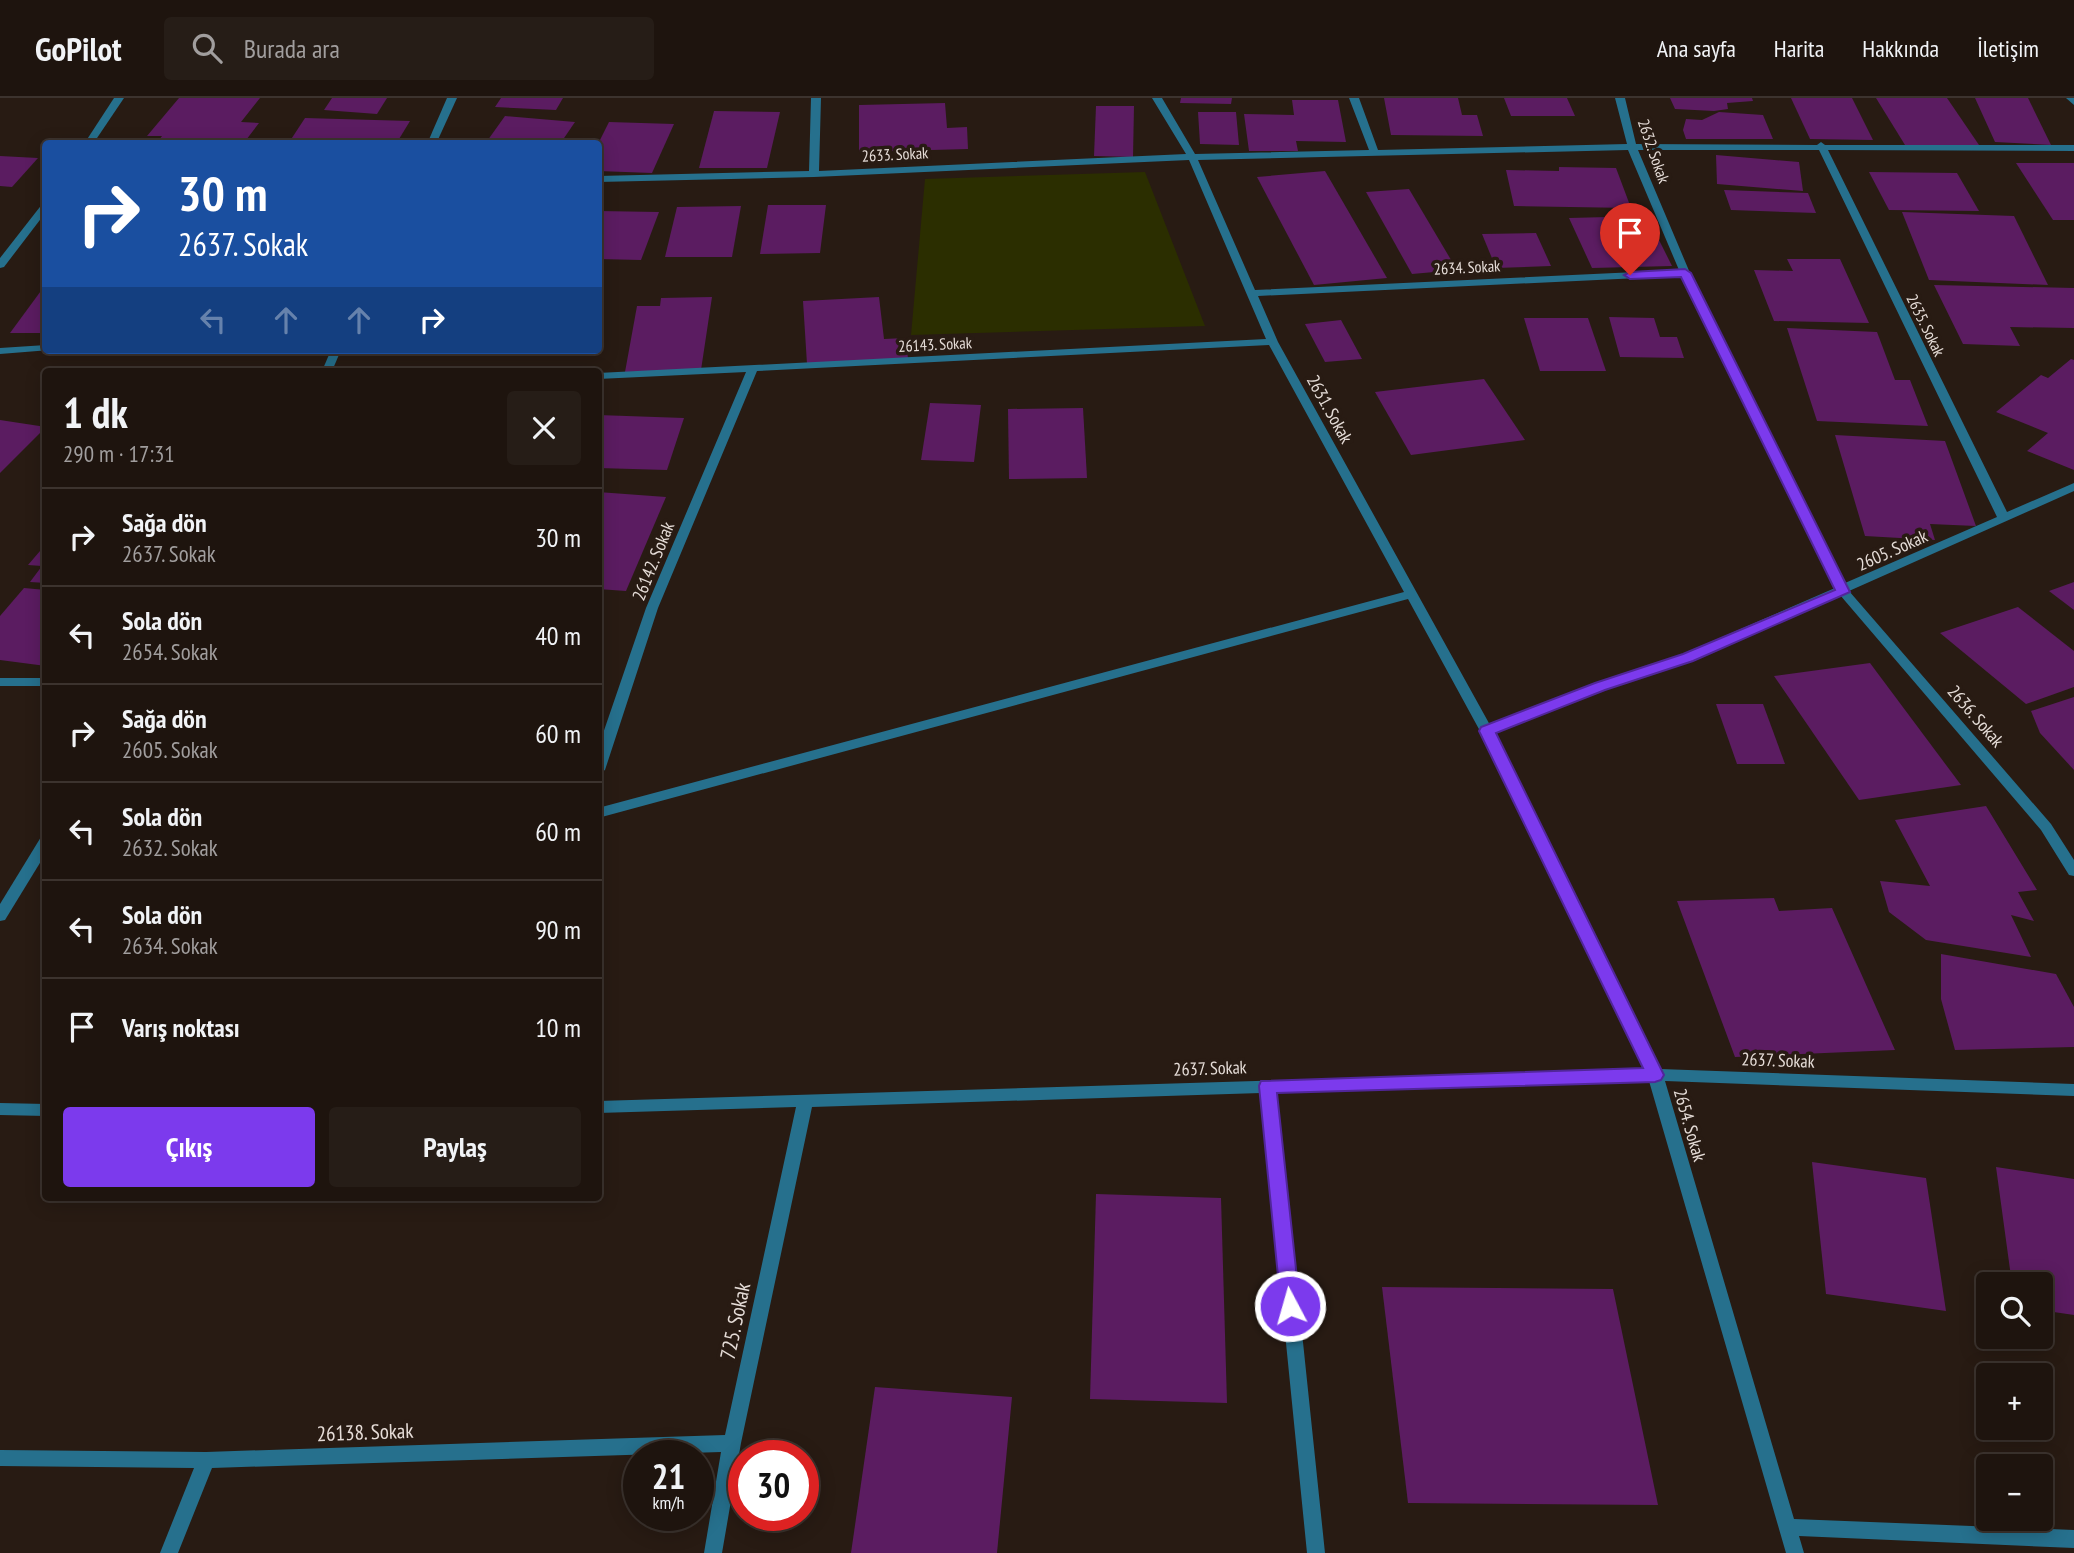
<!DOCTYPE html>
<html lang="tr">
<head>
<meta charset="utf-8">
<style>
  :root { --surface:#1e140e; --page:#261d17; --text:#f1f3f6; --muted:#a19e9e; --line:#3c332e; --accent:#7c3aed }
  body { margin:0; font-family:"PT Sans Narrow",sans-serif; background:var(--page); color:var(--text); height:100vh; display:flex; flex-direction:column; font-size:26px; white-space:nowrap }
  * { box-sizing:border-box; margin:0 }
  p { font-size:23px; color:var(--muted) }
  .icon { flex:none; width:38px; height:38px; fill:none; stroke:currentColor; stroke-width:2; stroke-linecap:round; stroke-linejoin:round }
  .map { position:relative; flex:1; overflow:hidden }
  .details { position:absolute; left:42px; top:270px; width:560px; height:833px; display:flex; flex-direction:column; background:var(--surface); border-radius:7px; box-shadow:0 4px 18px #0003,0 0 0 2px var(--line) }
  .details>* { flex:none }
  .guide { position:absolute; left:42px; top:42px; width:560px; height:214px; border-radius:7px; box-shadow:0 4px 18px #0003,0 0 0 2px var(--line); background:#1a4fa0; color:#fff; overflow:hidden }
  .buttons { position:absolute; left:1976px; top:1174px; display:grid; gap:14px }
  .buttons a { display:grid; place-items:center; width:77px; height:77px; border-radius:7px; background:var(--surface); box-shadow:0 4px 18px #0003,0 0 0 2px var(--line); font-size:35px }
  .speed { position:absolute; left:623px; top:1342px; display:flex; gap:14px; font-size:35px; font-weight:700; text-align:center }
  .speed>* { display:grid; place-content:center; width:91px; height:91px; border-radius:50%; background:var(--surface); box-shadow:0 4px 18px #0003,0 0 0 2px var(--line); line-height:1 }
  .speed small { font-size:18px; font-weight:400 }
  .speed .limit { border:10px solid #d22; background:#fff; color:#111 }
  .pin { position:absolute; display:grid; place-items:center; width:60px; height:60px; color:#fff; margin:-72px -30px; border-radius:50% 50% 50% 0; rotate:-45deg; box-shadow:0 0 7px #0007 }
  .pin .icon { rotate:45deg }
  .me { position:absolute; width:77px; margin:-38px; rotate:354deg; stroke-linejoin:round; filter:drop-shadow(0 0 5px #0008) }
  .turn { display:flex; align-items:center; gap:24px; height:147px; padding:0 21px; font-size:32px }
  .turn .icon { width:91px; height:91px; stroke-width:2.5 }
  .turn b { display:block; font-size:49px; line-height:60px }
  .lanes { display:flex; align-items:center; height:66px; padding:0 21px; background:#0003; justify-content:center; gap:35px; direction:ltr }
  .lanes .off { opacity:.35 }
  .round { display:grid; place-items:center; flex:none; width:74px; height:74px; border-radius:7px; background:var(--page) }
  .head { display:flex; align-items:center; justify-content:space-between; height:119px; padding:0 21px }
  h1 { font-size:42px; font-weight:700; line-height:52px }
  .cta { display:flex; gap:14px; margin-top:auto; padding:14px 21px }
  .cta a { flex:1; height:80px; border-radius:7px; background:var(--accent); color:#fff; font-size:28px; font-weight:700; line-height:80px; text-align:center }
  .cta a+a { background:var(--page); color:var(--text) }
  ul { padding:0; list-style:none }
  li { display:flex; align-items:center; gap:21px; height:98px; padding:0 21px; border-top:2px solid var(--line) }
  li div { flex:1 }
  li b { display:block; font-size:26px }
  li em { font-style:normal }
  header { display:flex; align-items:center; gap:42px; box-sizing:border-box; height:98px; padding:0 35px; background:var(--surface); border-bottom:2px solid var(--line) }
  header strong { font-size:33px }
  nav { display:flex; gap:38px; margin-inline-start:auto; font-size:24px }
  .search { width:490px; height:63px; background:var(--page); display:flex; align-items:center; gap:18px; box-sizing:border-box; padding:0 24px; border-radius:7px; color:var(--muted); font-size:26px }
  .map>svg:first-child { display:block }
</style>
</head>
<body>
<header>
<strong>GoPilot</strong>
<div class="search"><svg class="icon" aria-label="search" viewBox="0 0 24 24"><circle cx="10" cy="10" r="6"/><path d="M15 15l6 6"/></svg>Burada ara</div>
<nav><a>Ana sayfa</a><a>Harita</a><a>Hakkında</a><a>İletişim</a></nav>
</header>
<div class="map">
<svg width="2074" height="1455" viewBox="0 0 2074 1455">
  <rect width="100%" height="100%" fill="#281b13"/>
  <!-- green -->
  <path fill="#2b2e00" d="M1145,74L1205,228L911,237L925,81Z"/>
  <!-- building -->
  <g fill="#5b1c61">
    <path d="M179,0H260L241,24L259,25L243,46H156L162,38H147Z"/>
    <path d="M332,0H387L377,16L324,12Z"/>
    <path d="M501,0H563L556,12L495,9Z"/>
    <path d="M1181,0H1232L1231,6L1180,5Z"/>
    <path d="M1384,0H1458L1462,17H1477L1483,38L1391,37Z"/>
    <path d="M1504,0H1567L1575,18H1511Z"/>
    <path d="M1670,0H1752L1753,3L1727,5L1728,11L1714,13L1675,11Z"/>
    <path d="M1791,0H1852L1873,42L1810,41Z"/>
    <path d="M1876,0H1947L1979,47H1905Z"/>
    <path d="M1975,0H2028L2051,47L1995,44Z"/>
    <path d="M1292,2H1338L1346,44L1296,43L1298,53H1249L1244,16L1294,17Z"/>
    <path d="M945,5L947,30L967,29L968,51L859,54V7Z"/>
    <path d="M1096,8H1134L1133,59L1094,58Z"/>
    <path d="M714,13L780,14L767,70H699Z"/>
    <path d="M1198,14H1236L1239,47L1200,46Z"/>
    <path d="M1719,14L1763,17L1773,41H1686L1683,32L1686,21L1702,22Z"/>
    <path d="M505,18L575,24L560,46H485Z"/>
    <path d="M305,20L410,23L396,46H288Z"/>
    <path d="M609,24L674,26L652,75L598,73V46Z"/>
    <path d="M1716,57L1799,64L1803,93L1717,86Z"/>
    <path d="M0,58L38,60L12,89L0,88Z"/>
    <path d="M2016,65H2074V122H2053Z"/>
    <path d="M1559,69L1616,70L1631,110L1514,108L1506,72L1559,73Z"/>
    <path d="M1325,73L1387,180L1314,187L1257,79Z"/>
    <path d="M1869,74L1957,75L1979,113L1889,112Z"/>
    <path d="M1409,91L1457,172L1412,176L1366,94Z"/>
    <path d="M1724,92L1808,95L1816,115L1731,112Z"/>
    <path d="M768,107H826L820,155L760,156Z"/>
    <path d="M741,108L732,159H665L677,109Z"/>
    <path d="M598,113L659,114L641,162L598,161Z"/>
    <path d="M1902,114L2014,118L2048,187L1929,182Z"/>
    <path d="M1647,118L1672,168L1592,170L1569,120Z"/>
    <path d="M1536,135L1551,168L1496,170L1482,136Z"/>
    <path d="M1787,161H1840L1869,225L1774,223L1754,172L1793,173Z"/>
    <path d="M46,186V235H10Z"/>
    <path d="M1934,187L2074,190V230L2010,229L2020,248L1963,246Z"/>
    <path d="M712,199L701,272L625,274L637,208H660L661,200Z"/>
    <path d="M879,199L884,241L905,240L908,260L807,266L803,203Z"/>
    <path d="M1609,219L1654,220L1660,239H1677L1684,260L1620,259Z"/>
    <path d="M1524,220H1588L1606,273H1540Z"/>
    <path d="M1341,222L1362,261L1325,264L1305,226Z"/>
    <path d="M1787,230L1877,234L1895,282H1910L1928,328L1817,323Z"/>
    <path d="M2071,261L2074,262V372L2027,353L2048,335L1996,314L2041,277L2048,280Z"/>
    <path d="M1484,281L1525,342L1411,357L1375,294Z"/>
    <path d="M930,305L981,307L974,364L921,362Z"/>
    <path d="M1083,310L1087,380L1009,381L1008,311Z"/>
    <path d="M598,317L684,320L667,372L598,370Z"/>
    <path d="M0,322L46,329L0,375Z"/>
    <path d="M1835,337L1945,343L1976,428L1930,426L1935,442L1865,438Z"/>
    <path d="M598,394L666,399L626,493L598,491Z"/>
    <path d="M46,446V485L30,484L42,468L28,467Z"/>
    <path d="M2074,484V512L2049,493Z"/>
    <path d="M24,490L46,492V568L0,562V518Z"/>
    <path d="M2018,509L2074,553V589L2026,606L1940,535Z"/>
    <path d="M1870,565L1961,687L1859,702L1774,578Z"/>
    <path d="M2074,599V672L2040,635L2031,613Z"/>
    <path d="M1716,606H1763L1785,666H1737Z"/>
    <path d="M1986,708L2037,792L2018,794L2034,823L2011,817L2031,859L1926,842L1889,814L1880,783L1930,788L1895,722Z"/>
    <path d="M1774,800L1779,813L1832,810L1895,952L1735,959L1677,803Z"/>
    <path d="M1941,856L2056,876L2074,909V949L1955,952L1941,901Z"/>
    <path d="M1812,1064L1926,1080L1946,1213L1826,1196Z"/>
    <path d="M1996,1069L2074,1081V1217L2040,1212V1186H2012Z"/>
    <path d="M1096,1096L1221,1100L1227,1305L1090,1301Z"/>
    <path d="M1382,1189L1613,1191L1658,1407L1408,1405Z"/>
    <path d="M875,1289L1012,1299L997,1455H851Z"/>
  </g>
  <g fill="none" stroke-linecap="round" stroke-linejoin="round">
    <!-- street -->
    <g fill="#26708d" fill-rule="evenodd">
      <path d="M114,0H124L93,46H84Z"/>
      <path d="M447,0H457L436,46H427Z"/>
      <path d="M811,0H821L819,73L1186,56L1152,0H1162L1195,56L1369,52L1349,0H1359L1378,52L1627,46L1615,0H1625L1636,46L1817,47L1821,44L1825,47H2074V53L1828,52L2007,414L2074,385V393L1849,493L2051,726L2074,762V778L2069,777L2041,732L1840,497L1693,562L1605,592L1495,635L1660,971L2074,986V998L1665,983L1794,1421L2074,1432V1450L1799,1438L1804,1455H1786L1649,983L1277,995L1325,1455H1307L1261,995L812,1009L741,1345L722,1455H704L721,1354L212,1370L178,1455H160L194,1370L0,1368V1352L206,1354L725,1337L796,1009L598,1015V1003L1644,971L1480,633L1408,501L598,720V710L1404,494L1269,247L757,273L658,510L605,672L598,676V650L646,510L746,274L598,281V275L1266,241L1189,62L814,79L598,84V78L809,73ZM1628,52L1679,172L1255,192L1198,62ZM1638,52H1819L1997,419L1845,485L1690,175ZM1681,178L1835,490L1683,556L1595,586L1490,627L1278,244L1258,198Z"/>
      <path d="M2066,0H2074V7Z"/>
      <path d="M46,104V114L4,169L0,170V160L43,105Z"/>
      <path d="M46,247V252H50L0,256V250Z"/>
      <path d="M331,252H341L332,273H322Z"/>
      <rect x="0" y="580" width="46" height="8"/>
      <path d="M46,737V755L5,822L0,823V806L41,739Z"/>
      <path d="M0,1005L46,1006V1018L0,1017Z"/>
    </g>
  </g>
  <!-- route -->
  <path fill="#7c3aed" stroke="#51269a" stroke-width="2" d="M1685,171L1691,175L1850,494L1693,563L1605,592L1496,635L1664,977L1661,982L1655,984L1277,995L1300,1208L1297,1214L1290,1216L1284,1214L1281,1208L1259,988L1261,983L1643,970L1479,633L1481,629L1595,585L1683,556L1835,492L1681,179L1630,181L1624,177L1630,174Z"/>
  <g text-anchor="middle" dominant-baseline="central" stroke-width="7" stroke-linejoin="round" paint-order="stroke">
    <!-- far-street labels -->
    <g font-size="16" fill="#e6ddd8" stroke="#281b13">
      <text transform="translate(1654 53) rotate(71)">2632. Sokak</text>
      <text transform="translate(895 56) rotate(-3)">2633. Sokak</text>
      <text transform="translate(1467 169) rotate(-3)">2634. Sokak</text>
      <text transform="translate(1926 227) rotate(64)">2635. Sokak</text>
      <text transform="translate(935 246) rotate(-3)">26143. Sokak</text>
    </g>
    <!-- street labels -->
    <g font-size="18" fill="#e6ddd8" stroke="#281b13">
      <text transform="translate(1330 311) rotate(61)">2631. Sokak</text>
      <text transform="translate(1892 452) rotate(-24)">2605. Sokak</text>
      <text transform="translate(653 463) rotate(-68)">26142. Sokak</text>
      <text transform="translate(1976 618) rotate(49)">2636. Sokak</text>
      <text transform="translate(1778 962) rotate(2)">2637. Sokak</text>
      <text transform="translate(1210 970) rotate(-2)">2637. Sokak</text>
      <text transform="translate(1690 1027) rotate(74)">2654. Sokak</text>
    </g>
    <!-- near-street labels -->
    <g font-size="21" fill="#e6ddd8" stroke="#281b13">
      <text transform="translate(735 1223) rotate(-78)">725. Sokak</text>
      <text transform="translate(365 1334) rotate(-2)">26138. Sokak</text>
    </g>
  </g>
</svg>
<div class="buttons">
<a><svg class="icon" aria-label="search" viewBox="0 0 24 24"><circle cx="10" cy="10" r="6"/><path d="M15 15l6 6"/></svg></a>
<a>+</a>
<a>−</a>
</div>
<div class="speed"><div>21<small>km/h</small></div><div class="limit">30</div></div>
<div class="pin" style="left:1630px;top:177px;background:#d93025"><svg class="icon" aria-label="arrive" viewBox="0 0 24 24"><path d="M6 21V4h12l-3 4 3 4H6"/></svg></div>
<svg class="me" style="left:1290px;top:1208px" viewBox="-20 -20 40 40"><circle r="17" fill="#7c3aed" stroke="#fff" stroke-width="3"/><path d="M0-11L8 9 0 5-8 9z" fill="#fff"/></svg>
<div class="guide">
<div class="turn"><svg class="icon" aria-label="right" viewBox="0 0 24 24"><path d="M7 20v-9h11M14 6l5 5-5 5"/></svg><div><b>30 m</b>2637. Sokak</div></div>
<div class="lanes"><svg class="icon off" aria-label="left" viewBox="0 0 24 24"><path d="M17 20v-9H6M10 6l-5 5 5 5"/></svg><svg class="icon off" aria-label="ahead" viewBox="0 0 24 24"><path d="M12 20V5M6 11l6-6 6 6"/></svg><svg class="icon off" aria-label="ahead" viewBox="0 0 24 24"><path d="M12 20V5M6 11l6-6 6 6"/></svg><svg class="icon" aria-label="right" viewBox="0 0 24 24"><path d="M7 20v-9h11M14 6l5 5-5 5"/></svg></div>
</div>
<section class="details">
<div class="head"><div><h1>1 dk</h1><p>290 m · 17:31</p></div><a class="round"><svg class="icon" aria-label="close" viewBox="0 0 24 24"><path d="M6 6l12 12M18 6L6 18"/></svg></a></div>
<ul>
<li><svg class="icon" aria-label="right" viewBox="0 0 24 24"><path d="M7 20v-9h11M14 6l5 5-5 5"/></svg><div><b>Sağa dön</b><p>2637. Sokak</p></div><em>30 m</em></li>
<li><svg class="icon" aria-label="left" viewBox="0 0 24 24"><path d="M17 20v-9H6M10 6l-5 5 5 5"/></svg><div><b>Sola dön</b><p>2654. Sokak</p></div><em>40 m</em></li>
<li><svg class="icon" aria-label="right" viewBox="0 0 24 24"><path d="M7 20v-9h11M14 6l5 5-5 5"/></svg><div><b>Sağa dön</b><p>2605. Sokak</p></div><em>60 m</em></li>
<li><svg class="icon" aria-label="left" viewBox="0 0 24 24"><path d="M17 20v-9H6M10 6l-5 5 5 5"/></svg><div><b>Sola dön</b><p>2632. Sokak</p></div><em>60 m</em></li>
<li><svg class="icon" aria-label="left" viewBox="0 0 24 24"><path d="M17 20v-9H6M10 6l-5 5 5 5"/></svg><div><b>Sola dön</b><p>2634. Sokak</p></div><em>90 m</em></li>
<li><svg class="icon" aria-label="arrive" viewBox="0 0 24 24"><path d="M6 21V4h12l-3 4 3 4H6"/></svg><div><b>Varış noktası</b></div><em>10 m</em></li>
</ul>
<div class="cta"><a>Çıkış</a><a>Paylaş</a></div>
</section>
</div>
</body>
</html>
